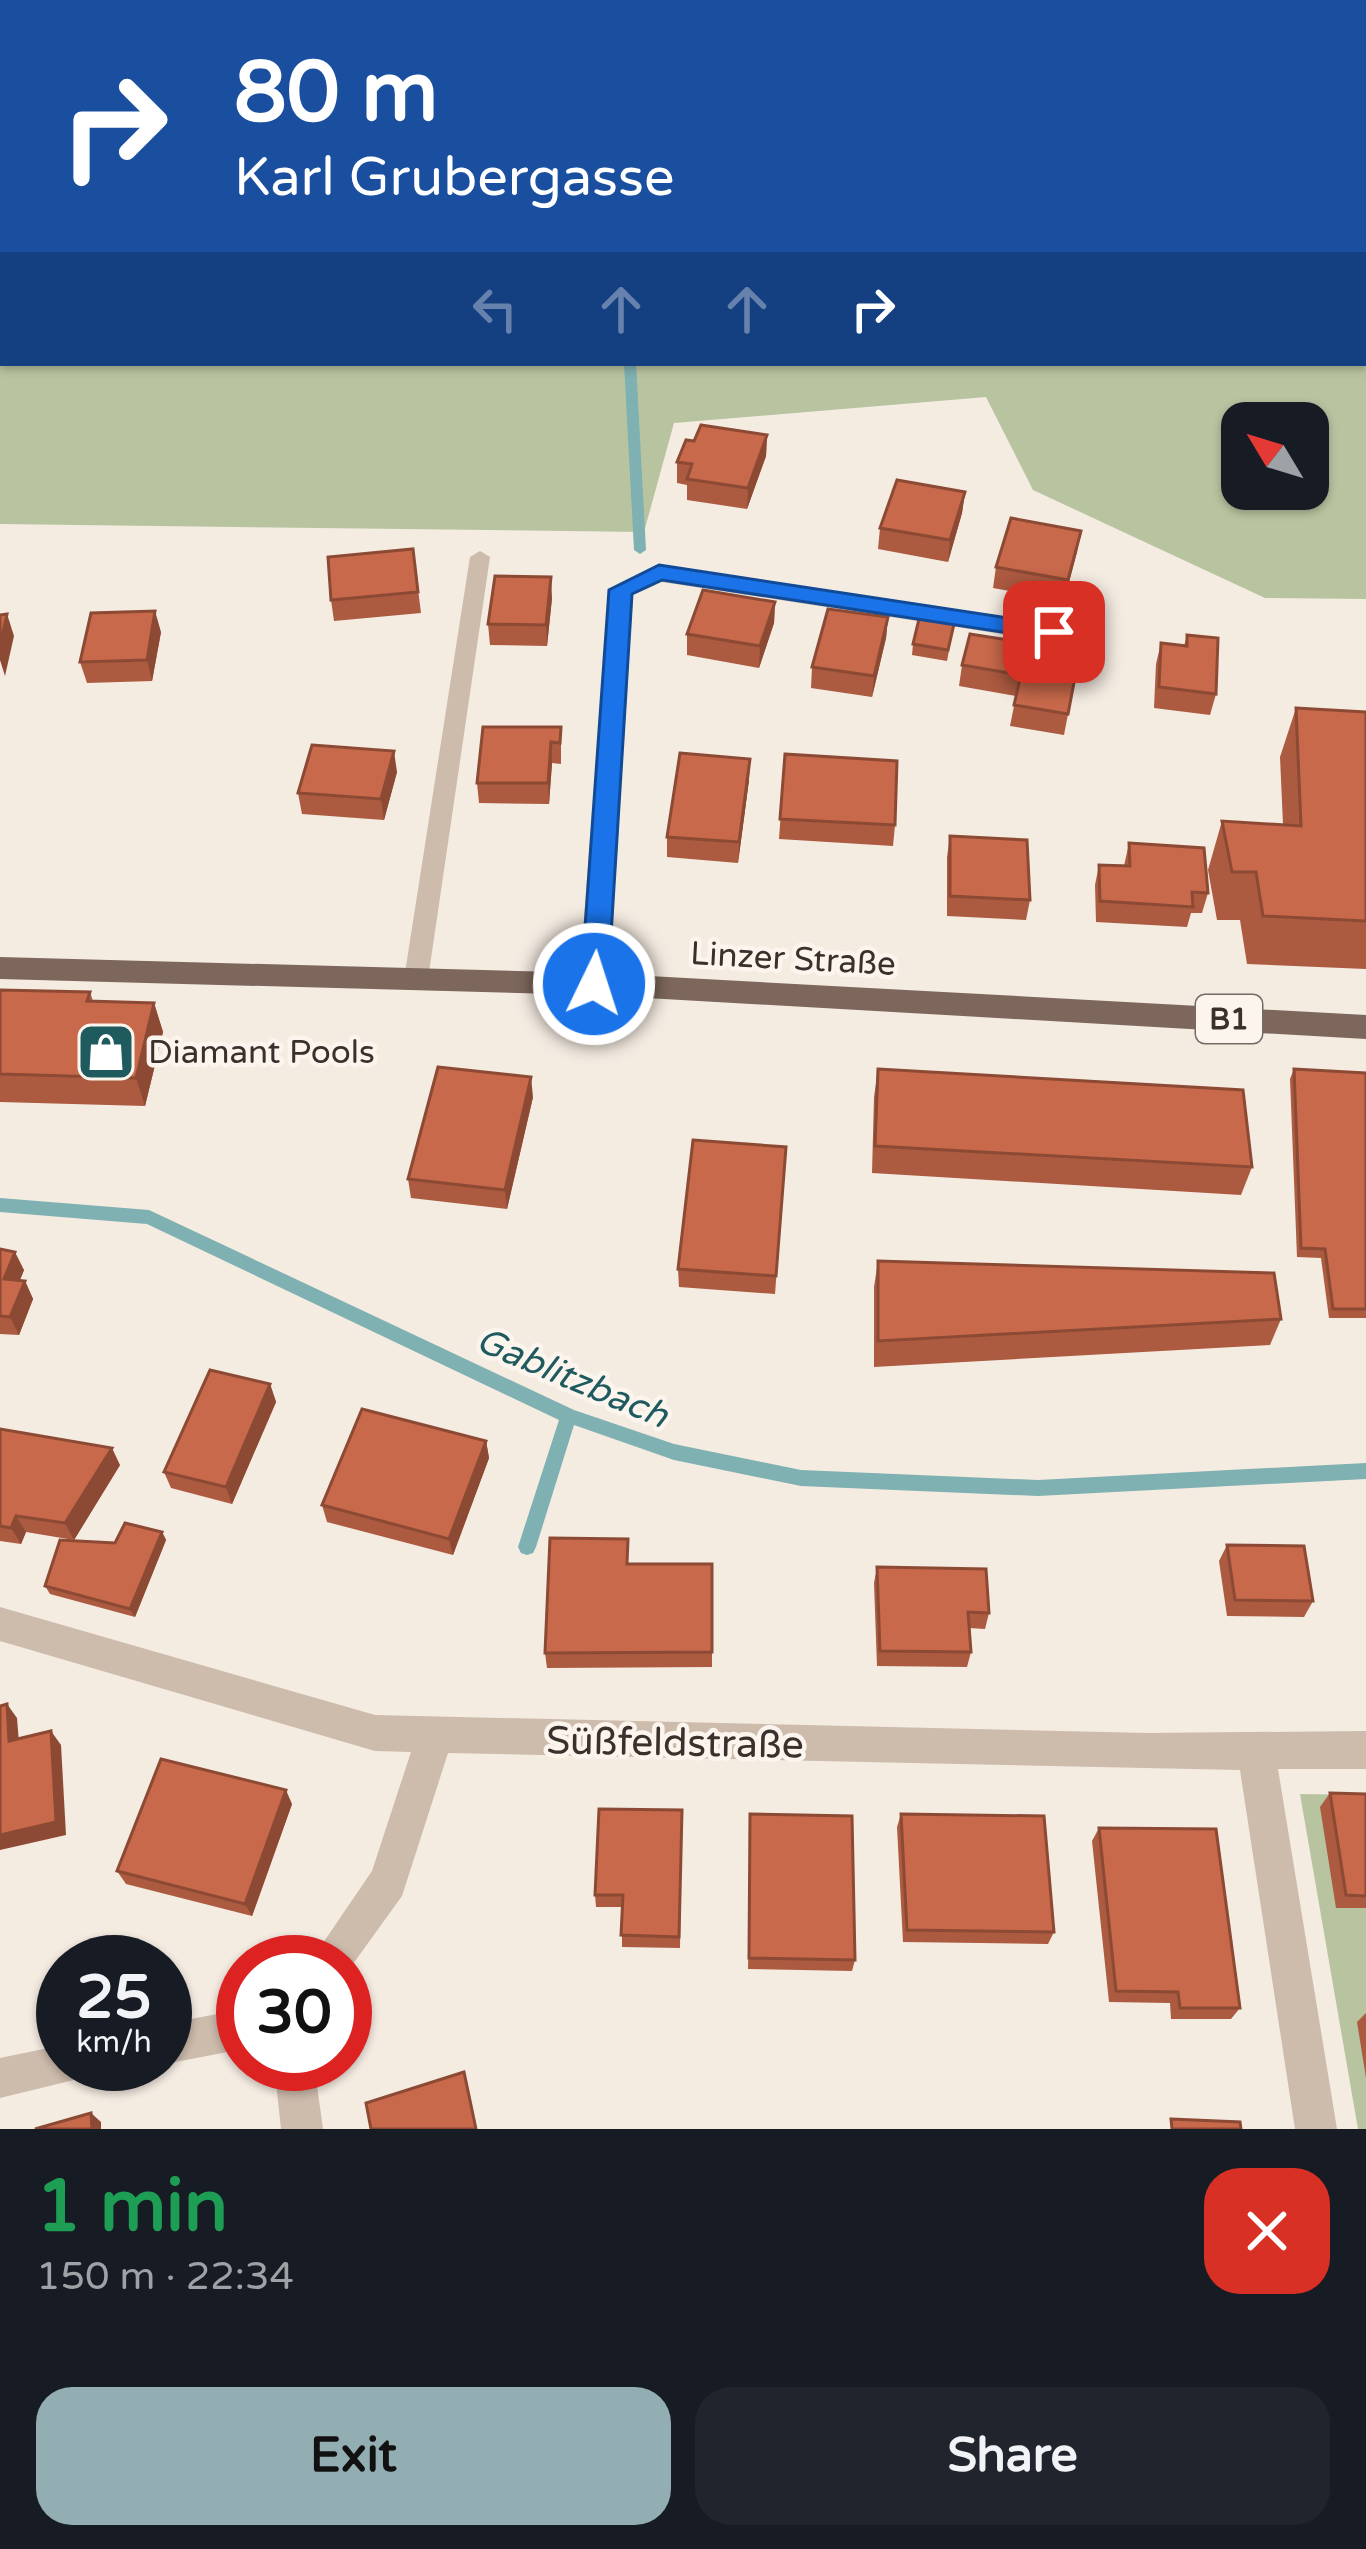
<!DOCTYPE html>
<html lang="en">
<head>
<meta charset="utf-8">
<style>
  :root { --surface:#171b24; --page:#20242c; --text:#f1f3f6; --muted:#9ea1a6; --accent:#92aeb2 }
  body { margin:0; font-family:"Varela Round",sans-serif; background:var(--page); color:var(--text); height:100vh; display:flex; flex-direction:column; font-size:45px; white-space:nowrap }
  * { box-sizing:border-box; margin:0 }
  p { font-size:39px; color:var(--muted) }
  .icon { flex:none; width:66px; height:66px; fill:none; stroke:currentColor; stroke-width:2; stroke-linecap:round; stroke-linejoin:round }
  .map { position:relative; height:2129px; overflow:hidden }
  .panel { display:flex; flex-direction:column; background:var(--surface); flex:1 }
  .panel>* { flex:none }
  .banner { position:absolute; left:0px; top:0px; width:1368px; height:366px; box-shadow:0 3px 9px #0004; background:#1a4fa0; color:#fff; overflow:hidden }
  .needle { width:78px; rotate:308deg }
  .tools { position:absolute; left:1221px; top:402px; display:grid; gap:24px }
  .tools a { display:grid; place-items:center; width:108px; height:108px; border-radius:24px; background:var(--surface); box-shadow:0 3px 9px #0004; font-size:60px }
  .speed { position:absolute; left:36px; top:1935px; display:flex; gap:24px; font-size:60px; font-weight:700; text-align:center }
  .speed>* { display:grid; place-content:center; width:156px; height:156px; border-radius:50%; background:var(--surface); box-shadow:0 3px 9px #0004; line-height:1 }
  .speed small { font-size:30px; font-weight:400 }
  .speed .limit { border:18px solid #d22; background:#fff; color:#111 }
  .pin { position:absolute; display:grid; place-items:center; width:102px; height:102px; color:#fff; margin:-51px; border-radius:24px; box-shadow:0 6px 18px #0006 }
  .me { position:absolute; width:132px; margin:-66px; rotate:4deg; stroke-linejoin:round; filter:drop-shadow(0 0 9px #0008) }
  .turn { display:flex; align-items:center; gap:42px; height:252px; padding:0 36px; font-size:54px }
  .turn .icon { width:156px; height:156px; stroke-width:2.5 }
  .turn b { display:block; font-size:84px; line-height:102px }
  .lanes { display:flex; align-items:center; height:114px; padding:0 36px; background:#0003; justify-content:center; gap:60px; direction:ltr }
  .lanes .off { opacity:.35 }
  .round { display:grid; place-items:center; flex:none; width:126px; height:126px; border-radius:36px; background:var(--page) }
  .headline { display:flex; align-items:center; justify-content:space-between; height:204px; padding:0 36px }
  h1 { font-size:72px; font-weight:700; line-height:90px; color:#1e9e55 }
  .action { display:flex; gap:24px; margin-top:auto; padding:24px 36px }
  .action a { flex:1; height:138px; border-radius:36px; background:var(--accent); color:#111; font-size:48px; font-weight:700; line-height:138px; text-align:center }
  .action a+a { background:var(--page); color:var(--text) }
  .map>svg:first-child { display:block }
</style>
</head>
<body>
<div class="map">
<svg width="1366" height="2129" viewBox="0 0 1366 2129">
  <rect width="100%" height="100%" fill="#f4ebe1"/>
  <!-- green -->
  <g fill="#b8c4a0" fill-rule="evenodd">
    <path d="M0,0H1366V599L1265,598L1033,490L986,397L674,423L644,532L0,524ZM3,3H1365V363H3ZM1242,423H1308V489H1242Z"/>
    <path d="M1300,1794L1366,1795V2129H1358Z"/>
  </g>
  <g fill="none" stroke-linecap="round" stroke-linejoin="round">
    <!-- stream -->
    <g fill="#7fb0b2" fill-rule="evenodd">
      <path d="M453,0H463L465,3H455Z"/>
      <path d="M624,363H636L646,550L640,554L634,550Z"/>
      <path d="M0,1198L149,1210L574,1410L674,1444L801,1470L1038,1480L1366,1463V1479L1038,1496L801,1486L674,1460L574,1425L536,1547L533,1553L527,1555L521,1553L518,1547L559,1420L147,1224L0,1212Z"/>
    </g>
    <!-- service -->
    <path fill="#cdbbac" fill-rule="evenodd" d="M480,551L490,557L428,979L416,988L404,979L470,557Z"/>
    <!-- minor -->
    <g fill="#cdbbac" fill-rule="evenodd">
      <path d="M659,565L1054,624L1067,633L1054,642L662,582L633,595L609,984L604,992H584L579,984L609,591Z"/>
      <path d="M0,1607L375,1715L1147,1733L1366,1731V1769H1278L1337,2129H1295L1240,1770L448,1753L402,1896L345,1975V1962H310L372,1871L411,1752L375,1751L0,1641Z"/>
      <path d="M243,2009V2049L165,2064H164L165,2024Z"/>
      <path d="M63,2045V2064H88L82,2078L0,2098V2058Z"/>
      <path d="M274,2064H314L323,2129H281Z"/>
    </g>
    <!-- primary -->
    <path fill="#7d675c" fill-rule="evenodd" d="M0,957L594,973L1366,1015V1039L594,995L0,979Z"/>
  </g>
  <!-- wall -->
  <g fill="#ac5a40">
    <path d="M767,435L766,456L747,509L687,500V485L677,483V462L694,441Z"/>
    <path d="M965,492L962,513L948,562L878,549L880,528Z"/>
    <path d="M1081,531L1064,601L993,588L996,567Z"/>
    <path d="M413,549L421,613L334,621L331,600Z"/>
    <path d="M552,598L547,646L490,645L488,624Z"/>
    <path d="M775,602L774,623L759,668L687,655V634Z"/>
    <path d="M888,617L886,638L872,697L811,688L812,667Z"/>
    <path d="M954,624L947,661L912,655L913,644Z"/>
    <path d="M161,632L152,681L87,683L80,662Z"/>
    <path d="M1187,635L1216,694L1210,715L1154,708L1156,664L1161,643L1184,646Z"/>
    <path d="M1080,651L1064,735L1010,726L1016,696L959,686L962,665Z"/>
    <path d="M1296,708L1366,712V969L1247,964L1240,920H1217L1208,870L1222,821L1283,824L1280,757Z"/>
    <path d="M561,727V764L552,763L549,804L479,803L477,783Z"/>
    <path d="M785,754L895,825L893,846L779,839Z"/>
    <path d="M397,772L384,820L302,814L298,793Z"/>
    <path d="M749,780L738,863L667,857V837Z"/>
    <path d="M950,836L1030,900L1026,920L947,916V857Z"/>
    <path d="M1129,843L1208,893L1202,913H1191L1187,927L1096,922L1095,885L1099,865L1124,866Z"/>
    <path d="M0,990L90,992L93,1001L154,1003L163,1032L145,1106L0,1102Z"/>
    <path d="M878,1069L1252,1167L1241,1195L872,1173L874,1097Z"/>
    <path d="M1294,1069L1366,1073V1318H1329L1321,1258L1297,1257L1290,1079Z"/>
    <path d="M533,1097L507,1209L411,1198L408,1179Z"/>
    <path d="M786,1147L775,1294L679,1287L678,1269Z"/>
    <path d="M0,1249L24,1270L20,1280L25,1281L33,1299L19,1335L0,1334Z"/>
    <path d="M878,1261L1281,1319L1270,1345L874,1367V1287Z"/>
    <path d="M270,1384L276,1402L232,1504L171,1488L164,1472Z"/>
    <path d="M0,1429L120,1465L74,1540L26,1532L21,1544L0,1541Z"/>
    <path d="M486,1441L489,1458L453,1555L327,1522L322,1505Z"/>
    <path d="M162,1532L166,1540L135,1617L50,1594L45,1586L115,1543Z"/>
    <path d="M1227,1545L1313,1601L1304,1617L1227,1616L1219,1561Z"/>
    <path d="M629,1564H712V1667L547,1668L545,1653Z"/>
    <path d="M877,1567L989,1613L985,1629L969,1628L971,1652L967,1667L877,1666L874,1583Z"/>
    <path d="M1330,1793L1366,1794V1908H1336L1320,1807Z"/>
    <path d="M292,1804L252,1916L126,1884L117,1871Z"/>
    <path d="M682,1810L680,1948L622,1947V1907H596L595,1895Z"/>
    <path d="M750,1814L855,1960L852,1971L748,1969Z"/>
    <path d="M901,1814L1054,1932L1048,1944L903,1942L897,1827Z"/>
    <path d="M1099,1828L1240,2008L1231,2019H1171L1170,2003L1109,2002L1092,1841Z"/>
    <path d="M1366,2013V2078L1357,2022Z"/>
  </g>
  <!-- shaded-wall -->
  <g fill="#8c4a34">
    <path d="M767,435L766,456L747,509L748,488Z"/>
    <path d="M965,492L962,513L948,562L950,540Z"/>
    <path d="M1081,531L1077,552L1064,601L1068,580Z"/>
    <path d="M551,577L552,598L547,646L546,625Z"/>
    <path d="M775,602L774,623L759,668L760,646Z"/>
    <path d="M155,611L161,632L152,681L147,660Z"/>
    <path d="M7,614L14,636L5,676L0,660V646Z"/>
    <path d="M888,617L886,638L872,697L874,676Z"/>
    <path d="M551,742L552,763L549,804L548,783Z"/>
    <path d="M394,751L397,772L384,820L381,799Z"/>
    <path d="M750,759L749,780L738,863L739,842Z"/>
    <path d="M154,1003L163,1032L145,1106L136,1078Z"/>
    <path d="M531,1077L533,1097L507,1209L505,1190Z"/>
    <path d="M15,1252L24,1270L13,1297L4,1279Z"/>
    <path d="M25,1281L33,1299L19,1335L10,1317Z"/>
    <path d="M270,1384L276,1402L232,1504L226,1487Z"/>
    <path d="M486,1441L489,1458L453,1555L449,1539Z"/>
    <path d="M112,1448L120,1465L74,1540L65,1523Z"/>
    <path d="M16,1516L26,1532L21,1544L11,1528Z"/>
    <path d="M162,1532L166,1540L135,1617L130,1609Z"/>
    <path d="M7,1704L17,1718L20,1755L9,1741Z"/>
    <path d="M51,1731L61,1745L66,1835L0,1850V1835Z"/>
    <path d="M286,1790L292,1804L252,1916L245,1904Z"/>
    <path d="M91,2113L101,2122V2129H92Z"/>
  </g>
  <!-- building -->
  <g fill="#c8694b" stroke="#8c4a34" stroke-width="3">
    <path d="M701,425L767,435L748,488L687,479L692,464L677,462L686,440L694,441Z"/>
    <path d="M897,480L965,492L950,540L880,528Z"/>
    <path d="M1011,518L1081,531L1068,580L996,567Z"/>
    <path d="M413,549L418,592L331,600L328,557Z"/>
    <path d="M495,576L551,577L546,625L488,624Z"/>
    <path d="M703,590L775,602L760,646L687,634Z"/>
    <path d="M828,609L888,617L874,676L812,667Z"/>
    <path d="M155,611L147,660L80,662L91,613Z"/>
    <path d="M7,614L0,646V615Z"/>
    <path d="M919,619L954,624L948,650L913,644Z"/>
    <path d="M970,634L1080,651L1068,714L1014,705L1021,675L962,665Z"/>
    <path d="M1187,635L1218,638L1216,694L1159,687L1161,643L1187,646Z"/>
    <path d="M1296,708L1366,712V921L1263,916L1256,872H1232L1222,821L1301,826Z"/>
    <path d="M483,727H561L560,743L551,742L548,783H477Z"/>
    <path d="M312,745L394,751L381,799L298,793Z"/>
    <path d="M680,753L750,759L739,842L667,837Z"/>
    <path d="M785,754L897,761L895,825L780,819Z"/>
    <path d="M950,836L1027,840L1030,900L950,896Z"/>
    <path d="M1129,843L1204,848L1208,893L1192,892L1193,907L1100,901L1099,865L1130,866Z"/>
    <path d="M0,990L90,992L87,1001L154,1003L136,1078L0,1074Z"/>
    <path d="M438,1067L531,1077L505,1190L408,1179Z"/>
    <path d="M878,1069L1243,1090L1252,1167L875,1146Z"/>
    <path d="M1294,1069L1366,1073V1309H1333L1325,1249L1301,1248Z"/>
    <path d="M693,1140L786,1147L776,1276L678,1269Z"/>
    <path d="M0,1249L15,1252L4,1279L25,1281L10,1317L0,1316Z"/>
    <path d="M878,1261L1274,1273L1281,1319L878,1341Z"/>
    <path d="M210,1370L270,1384L226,1487L164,1472Z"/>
    <path d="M362,1409L486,1441L449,1539L322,1505Z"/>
    <path d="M0,1429L112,1448L65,1523L16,1516L11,1528L0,1526Z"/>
    <path d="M125,1523L162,1532L130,1609L45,1586L60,1540L115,1543Z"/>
    <path d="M550,1538L628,1539L627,1564H712V1652L545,1653Z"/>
    <path d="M1227,1545L1304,1546L1313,1601L1235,1600Z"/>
    <path d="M877,1567L986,1569L989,1613L968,1612L971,1652L880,1651Z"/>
    <path d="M7,1704L9,1741L51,1731L56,1822L0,1835V1706Z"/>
    <path d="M161,1759L286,1790L245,1904L117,1871Z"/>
    <path d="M1330,1793L1366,1794V1896L1346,1895Z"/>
    <path d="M599,1809L682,1810L679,1937L621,1935L623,1895H595Z"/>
    <path d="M750,1814L852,1816L855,1960L749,1958Z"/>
    <path d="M901,1814L1044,1816L1054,1932L907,1930Z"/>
    <path d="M1099,1828L1216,1829L1240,2008H1180L1178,1992L1116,1991Z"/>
    <path d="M464,2072L476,2129H371L366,2103Z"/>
    <path d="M91,2113L92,2129H35Z"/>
    <path d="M1171,2119L1240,2122L1241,2129H1172Z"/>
  </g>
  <!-- route -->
  <path fill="#1a73e8" stroke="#114b97" stroke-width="3" d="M659,565L1054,625L1065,632L1054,640L662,580L632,594L608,984L594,995L581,984L609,590Z"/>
  <!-- icons -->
  <defs>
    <g id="shop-square" transform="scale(3)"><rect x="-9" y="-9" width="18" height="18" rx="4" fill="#1f5a5e" stroke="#fbf5ee"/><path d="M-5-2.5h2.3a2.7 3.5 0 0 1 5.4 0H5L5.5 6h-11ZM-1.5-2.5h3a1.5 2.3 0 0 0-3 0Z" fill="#fff"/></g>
  </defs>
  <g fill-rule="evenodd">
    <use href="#shop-square" x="106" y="1052"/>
  </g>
  <g text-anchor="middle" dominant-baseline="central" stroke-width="9" stroke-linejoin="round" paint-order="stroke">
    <!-- shield labels -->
    <rect fill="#fbf5ee" stroke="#756b66" stroke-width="3" x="1196" y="995" width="66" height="48" rx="9"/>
    <g font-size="30" font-weight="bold" fill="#3b302b">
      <text x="1229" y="1019">B1</text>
    </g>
    <!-- street labels -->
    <g font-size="33" fill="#3b302b" stroke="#fbf5ee">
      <text transform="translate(793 959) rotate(3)">Linzer Straße</text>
    </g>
    <!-- poi labels -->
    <g font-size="33" fill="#3b302b" stroke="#fbf5ee" text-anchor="start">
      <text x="148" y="1052">Diamant Pools</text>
    </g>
    <!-- water labels -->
    <g font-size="36" font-style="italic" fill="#1f5a5e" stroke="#fbf5ee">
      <text transform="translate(572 1378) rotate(23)">Gablitzbach</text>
    </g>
    <!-- near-street labels -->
    <g font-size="39" fill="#3b302b" stroke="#fbf5ee">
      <text transform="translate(675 1743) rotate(1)">Süßfeldstraße</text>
    </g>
  </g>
</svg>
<div class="tools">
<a><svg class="needle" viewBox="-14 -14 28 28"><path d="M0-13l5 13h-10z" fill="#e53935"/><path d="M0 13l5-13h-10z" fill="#9ea1a6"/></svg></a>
</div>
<div class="speed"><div>25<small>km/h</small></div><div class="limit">30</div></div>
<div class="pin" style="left:1054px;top:632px;background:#d93025"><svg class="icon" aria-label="arrive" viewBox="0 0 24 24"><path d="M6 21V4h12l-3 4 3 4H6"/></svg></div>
<svg class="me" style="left:594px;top:984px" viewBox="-20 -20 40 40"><circle r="17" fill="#1a73e8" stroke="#fff" stroke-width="3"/><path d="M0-11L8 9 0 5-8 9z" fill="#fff"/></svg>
<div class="banner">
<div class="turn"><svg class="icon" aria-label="right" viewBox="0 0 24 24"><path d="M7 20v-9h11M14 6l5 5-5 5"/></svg><div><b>80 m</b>Karl Grubergasse</div></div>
<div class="lanes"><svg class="icon off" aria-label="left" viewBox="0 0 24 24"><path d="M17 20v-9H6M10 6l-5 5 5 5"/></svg><svg class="icon off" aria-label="ahead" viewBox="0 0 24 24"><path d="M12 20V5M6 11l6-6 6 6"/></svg><svg class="icon off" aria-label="ahead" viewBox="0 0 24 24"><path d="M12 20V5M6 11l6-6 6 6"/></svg><svg class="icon" aria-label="right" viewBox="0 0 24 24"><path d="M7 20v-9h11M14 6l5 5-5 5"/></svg></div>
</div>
</div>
<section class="panel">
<div class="headline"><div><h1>1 min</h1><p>150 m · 22:34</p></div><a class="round" style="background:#d93025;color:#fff"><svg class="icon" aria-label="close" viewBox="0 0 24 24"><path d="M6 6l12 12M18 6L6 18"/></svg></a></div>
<div class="action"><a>Exit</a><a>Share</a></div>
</section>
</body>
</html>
